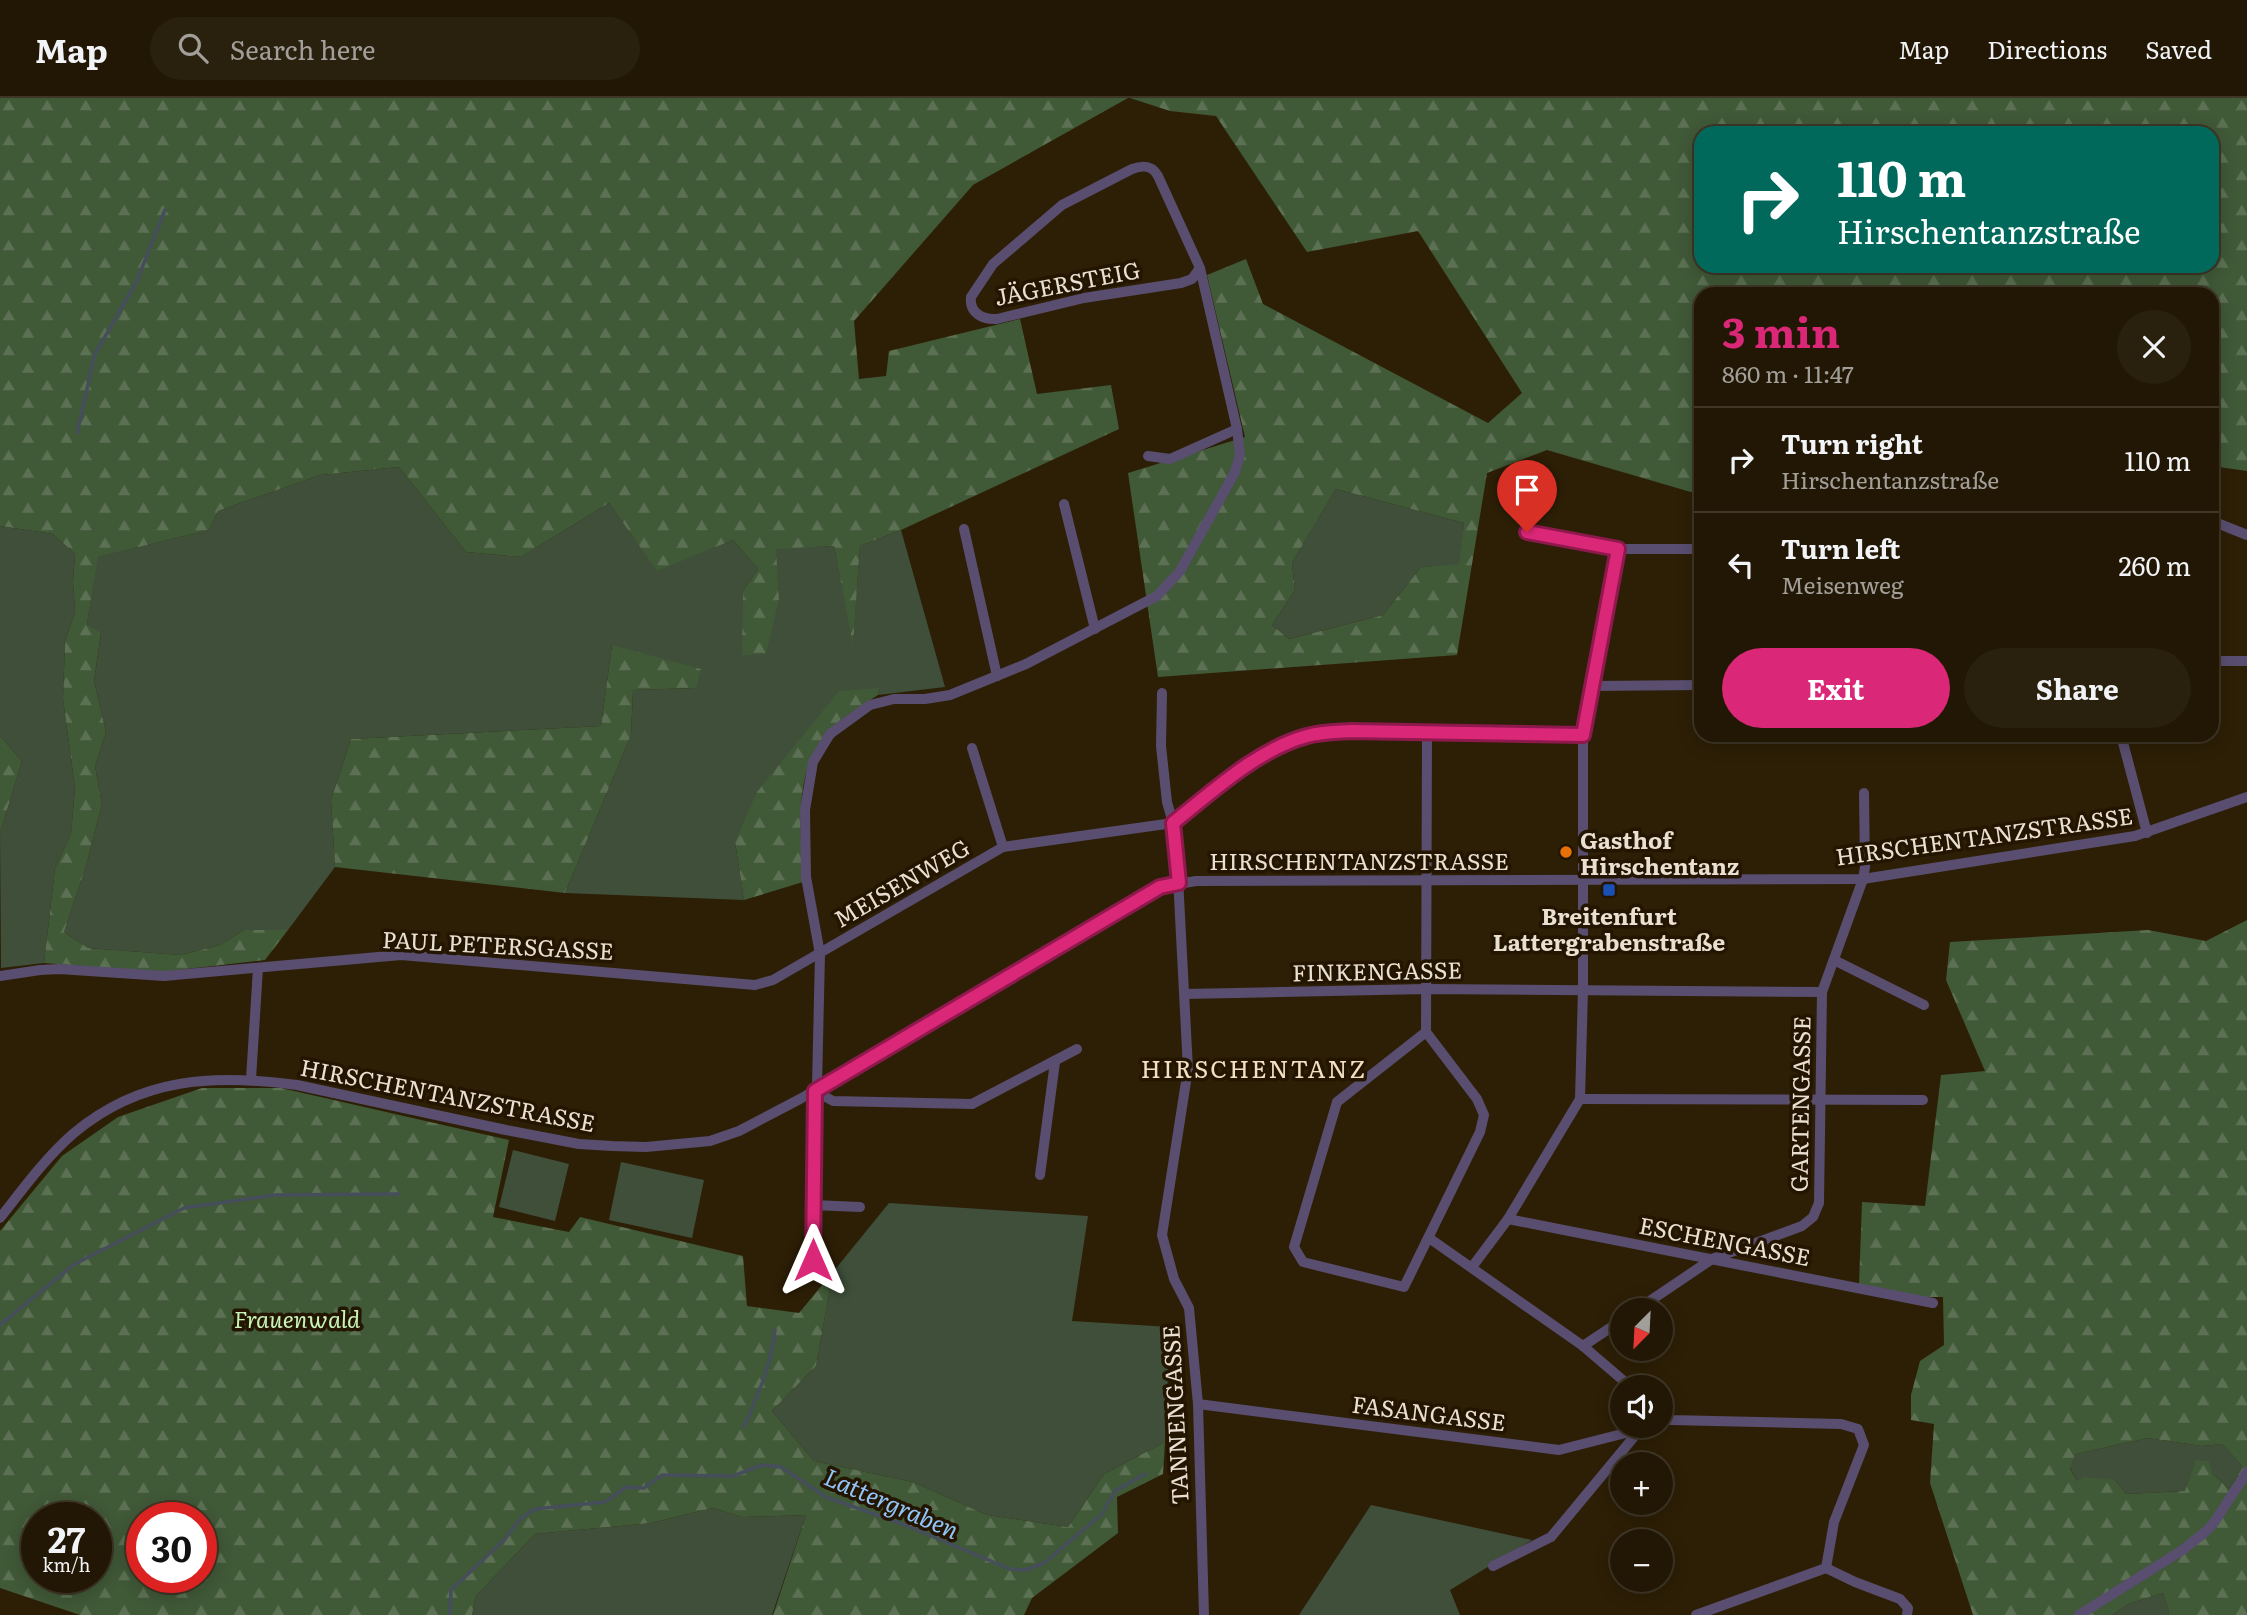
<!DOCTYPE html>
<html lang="en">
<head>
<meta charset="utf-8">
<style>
  :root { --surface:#221704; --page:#2a200e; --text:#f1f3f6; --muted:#a29f9a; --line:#3f3626; --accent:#db2777 }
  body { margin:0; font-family:Literata,serif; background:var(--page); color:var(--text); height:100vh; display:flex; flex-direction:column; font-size:26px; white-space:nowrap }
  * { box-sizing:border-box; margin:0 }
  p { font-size:23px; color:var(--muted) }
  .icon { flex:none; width:38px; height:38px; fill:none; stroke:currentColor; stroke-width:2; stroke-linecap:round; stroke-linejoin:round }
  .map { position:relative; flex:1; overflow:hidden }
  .panel { position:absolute; left:1694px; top:189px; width:525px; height:455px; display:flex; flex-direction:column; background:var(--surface); border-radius:21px; box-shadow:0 4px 18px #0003,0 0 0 2px var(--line) }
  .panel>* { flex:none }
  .guide { position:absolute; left:1694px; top:28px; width:525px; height:147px; border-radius:21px; box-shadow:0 4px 18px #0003,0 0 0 2px var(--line); background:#00695c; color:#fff; overflow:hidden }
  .needle { width:46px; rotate:204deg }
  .buttons { position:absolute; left:1610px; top:1200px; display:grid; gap:14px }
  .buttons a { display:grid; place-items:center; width:63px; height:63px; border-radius:50%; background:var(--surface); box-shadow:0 4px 18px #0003,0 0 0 2px var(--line); font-size:35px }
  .speed { position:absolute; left:21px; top:1404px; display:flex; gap:14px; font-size:35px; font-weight:700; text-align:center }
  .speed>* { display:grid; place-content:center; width:91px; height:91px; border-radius:50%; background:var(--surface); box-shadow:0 4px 18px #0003,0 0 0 2px var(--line); line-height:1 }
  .speed small { font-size:18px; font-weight:400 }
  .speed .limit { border:10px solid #d22; background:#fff; color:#111 }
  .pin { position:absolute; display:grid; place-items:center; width:60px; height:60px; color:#fff; margin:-72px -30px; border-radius:50% 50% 50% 0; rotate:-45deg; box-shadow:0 0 7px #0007 }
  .pin .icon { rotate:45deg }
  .me { position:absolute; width:77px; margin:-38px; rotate:0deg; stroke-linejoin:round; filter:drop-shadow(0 0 5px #0008) }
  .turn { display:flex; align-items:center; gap:24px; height:147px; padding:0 28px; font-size:32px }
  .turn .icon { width:91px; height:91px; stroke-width:2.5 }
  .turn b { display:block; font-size:49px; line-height:60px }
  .round { display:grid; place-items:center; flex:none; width:74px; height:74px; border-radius:37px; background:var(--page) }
  .summary { display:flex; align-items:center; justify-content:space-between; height:119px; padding:0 28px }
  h1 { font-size:42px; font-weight:700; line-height:52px; color:var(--accent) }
  .action { display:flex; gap:14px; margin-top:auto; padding:14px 28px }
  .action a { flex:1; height:80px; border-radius:42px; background:var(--accent); color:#fff; font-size:28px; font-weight:700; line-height:80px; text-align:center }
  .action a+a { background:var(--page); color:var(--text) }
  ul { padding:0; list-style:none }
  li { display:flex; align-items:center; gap:21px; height:105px; padding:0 28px; border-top:2px solid var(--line) }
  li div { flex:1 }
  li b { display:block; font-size:26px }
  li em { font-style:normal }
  header { display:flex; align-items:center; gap:42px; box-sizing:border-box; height:98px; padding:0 35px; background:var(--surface); border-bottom:2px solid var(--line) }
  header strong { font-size:33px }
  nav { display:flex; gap:38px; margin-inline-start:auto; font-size:24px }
  .search { width:490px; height:63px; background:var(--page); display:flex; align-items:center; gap:18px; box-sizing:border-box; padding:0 24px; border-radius:38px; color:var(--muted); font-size:26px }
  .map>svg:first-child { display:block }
</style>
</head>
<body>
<header>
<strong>Map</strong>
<div class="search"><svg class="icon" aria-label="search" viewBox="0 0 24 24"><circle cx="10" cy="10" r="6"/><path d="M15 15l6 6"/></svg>Search here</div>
<nav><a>Map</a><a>Directions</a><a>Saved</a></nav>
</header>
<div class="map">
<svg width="2247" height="1517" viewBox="0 0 2247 1517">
  <defs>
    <pattern id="forest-firs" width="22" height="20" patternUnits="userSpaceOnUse" patternTransform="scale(1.75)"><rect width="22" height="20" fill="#405937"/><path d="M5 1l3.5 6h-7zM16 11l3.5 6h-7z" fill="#5c7153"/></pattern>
  </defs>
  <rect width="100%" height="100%" fill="#2d1f06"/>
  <!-- grass -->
  <g fill="#3f4f3a">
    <path d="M399,369L466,454L521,459L609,405L657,472L733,442L758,471L743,493L779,501L775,450L834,448L853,544L860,448L901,432L945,589L878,597L880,591L735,744L744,802L565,795L631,637L633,592L695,590L612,547L601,628L351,641L331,702L335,769L288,832H244L220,847L180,857L88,850L64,834L86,768L102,706L95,668L106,634L94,583L101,536L87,526L97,459L209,432L218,413L320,377Z"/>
    <path d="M1336,391L1464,425L1460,467L1421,469L1383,517L1289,541L1272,527L1295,492L1292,465Z"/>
    <path d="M0,428L53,436L75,456L73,484L75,515L65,543L63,601L75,690L71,736L55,770L44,865L1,870L0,735L22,663L0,638Z"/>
    <path d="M513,1052L569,1066L555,1123L499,1109Z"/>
    <path d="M621,1064L704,1082L692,1140L609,1122Z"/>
    <path d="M889,1105L1088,1118L1072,1223L1170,1229L1165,1344L1104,1376L1068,1429L987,1417L913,1384L814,1363L772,1313L816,1268L833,1174Z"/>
    <path d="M2148,1340L2202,1348L2222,1346L2243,1369L2229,1391L2212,1375L2185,1393L2126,1396L2115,1382L2077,1383L2070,1369L2076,1356Z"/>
    <path d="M1371,1407L1532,1442L1450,1492L1460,1517H1299Z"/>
    <path d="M713,1410L742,1419L806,1417L772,1517H472L476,1498L535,1436L651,1425Z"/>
    <path d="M2163,1495L2170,1517H2112L2128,1506Z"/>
  </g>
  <!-- forest -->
  <g fill="url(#forest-firs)" fill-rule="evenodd">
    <path d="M0,0H1128L973,87L854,223L859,281L886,278L889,253L1020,221L1037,296L1111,287L1119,331L901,432L860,448L853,548L834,448L776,451L779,501L766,556L742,557L743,493L758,471L733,442L657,473L609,405L521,459L466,454L399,369L320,377L218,413L209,432L98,459L87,526L101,535L94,583L106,634L95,668L102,706L86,768L64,834L88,850L180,857L220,847L244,832H288L265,862L161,874L44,865L55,770L71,736L75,690L63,601L65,543L75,515L73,484L75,456L53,436L0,428Z"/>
    <path d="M1130,0H2247V373L2212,368V196H1701V397L1547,352L1487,375L1457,557L1158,579L1128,375L1245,339L1207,177L1246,161L1263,206L1488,325L1522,295L1418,133L1307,154L1216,18L1170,13ZM1701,35H2212V168H1701ZM1336,391L1464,425L1459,466L1421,469L1383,517L1289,541L1272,527L1295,492L1292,465Z"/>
    <path d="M612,547L701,571L696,590L633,592L631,637L565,795L335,769L331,702L351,641L601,628Z"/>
    <path d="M880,590L878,597C862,608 842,618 829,632C792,672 801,734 803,784L744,802L735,744L757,694L839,593Z"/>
    <path d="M0,638L22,663L0,735Z"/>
    <path d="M2247,822V1517H2170L2163,1495L2128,1506L2112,1517H1973L1930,1385L1934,1326L1911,1322V1297L1920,1263L1944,1247L1943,1199H1917L1859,1187L1862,1104L1925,1108L1941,977L1985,973L1946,882L1950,844L2148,832L2206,843ZM2148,1340L2202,1348L2222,1346L2243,1369L2229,1391L2212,1375L2209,1363L2196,1362L2185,1393L2126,1396L2115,1382L2084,1379L2077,1383L2070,1370L2076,1356Z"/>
    <path d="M202,990H281L509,1042L493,1119L569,1134L580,1119L743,1158L747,1208L799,1215L833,1174L816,1268L772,1313L814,1363L913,1384L987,1417L1068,1429L1104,1376L1165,1344L1163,1376L1117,1399L1118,1435L1032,1500L1024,1517H773L806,1417L742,1419L713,1410L651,1425L535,1436L476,1498L472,1517H80L0,1490V1133L62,1058L118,1019ZM37,1419H96V1479H37ZM142,1419H201V1479H142Z"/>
  </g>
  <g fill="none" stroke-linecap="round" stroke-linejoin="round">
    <!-- stream -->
    <g stroke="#464e5c" stroke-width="3.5">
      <path d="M77,335L95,256L136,185L165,112"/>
      <path d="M0,1227L73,1167L184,1110L275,1097L399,1096"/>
      <path d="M744,1329C758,1297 771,1268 775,1232"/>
      <path d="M450,1517L451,1492L505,1441L521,1420L535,1411L605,1404L626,1389L644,1390L662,1377L733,1378L762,1367L781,1369L826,1399L905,1427L1010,1471L1025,1472L1044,1465L1102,1416L1115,1393L1145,1376"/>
    </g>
    <!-- minor -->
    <g stroke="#594e6f" stroke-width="10">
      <path d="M1148,358L1170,361L1237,331"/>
      <path d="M1064,406L1095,531"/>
      <path d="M2212,423L2247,437"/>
      <path d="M964,431L997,578"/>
      <path d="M1527,434L1618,451H1701"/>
      <path d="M2212,563H2247"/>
      <path d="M1592,588L1701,587"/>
      <path d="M1162,595L1161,648L1167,704L1173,725L1178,780L1188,971L1162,1137L1174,1181L1189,1210L1198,1306L1204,1517"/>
      <path d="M2121,637L2147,735"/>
      <path d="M972,650L1003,749"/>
      <path d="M1834,862L1924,907"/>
      <path d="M0,878L40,872L59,871L164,878L401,857L755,887L773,882L1003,749L1173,725L1240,671L1280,649L1309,637L1351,633L1583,637"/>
      <path d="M1185,896L1426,891L1822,894"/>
      <path d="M1426,934L1477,1001L1484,1017L1480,1034L1404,1189L1303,1164L1294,1149L1337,1004L1426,934L1427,635"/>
      <path d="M251,981L258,870"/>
      <path d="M815,993L833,1003L972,1006L1077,951"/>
      <path d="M1580,1001L1923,1002"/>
      <path d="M1040,1077L1055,964"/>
      <path d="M813,1107L860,1109"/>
      <path d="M0,1120C23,1091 45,1060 74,1035C141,979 214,976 297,987L506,1032L579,1046L612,1048L646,1049L710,1043L739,1033L800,1001L1160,789L1196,783L1863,781L2135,738L2247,699"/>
      <path d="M1508,1121L1933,1205"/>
      <path d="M1429,1140L1583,1248L1632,1290"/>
      <path d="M813,1162L820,856L806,779L805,712L813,664L830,636L870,607L894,601H925L950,597L1026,566L1157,498L1180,473L1235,374L1240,357L1237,331L1200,170L1158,78C1152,67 1143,67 1132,71L1062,107L993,166L971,199C969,215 983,222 997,221L1084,200L1181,185L1192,181L1200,170"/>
      <path d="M1472,1169L1508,1121L1580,1001L1583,892V637L1618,451"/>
      <path d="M1635,1213L1712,1161L1802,1128L1813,1119L1819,1105L1822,894L1863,781L1865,769L1864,695"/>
      <path d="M1583,1248L1622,1222"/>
      <path d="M1198,1306L1559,1352L1653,1328"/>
      <path d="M1661,1314L1670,1322L1841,1326L1858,1331L1864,1347L1834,1424L1826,1470L1855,1484L1900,1501L1908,1510L1907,1517"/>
      <path d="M1493,1468L1551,1439L1638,1334"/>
      <path d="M1696,1517L1826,1470"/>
      <path d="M2079,1517L2181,1453L2204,1435L2213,1426L2247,1374"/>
    </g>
  </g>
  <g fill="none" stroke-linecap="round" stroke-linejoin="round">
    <!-- route casing -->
    <g stroke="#8e194d" stroke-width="18">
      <path id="route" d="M813,1162L815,993L1160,789L1179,785L1173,725C1212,694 1258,651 1307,638C1321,634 1336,634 1351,633L1583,637L1618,451L1527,434"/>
    </g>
    <!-- route -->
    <use href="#route" stroke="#db2777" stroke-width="12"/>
  </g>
  <!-- markers -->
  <circle fill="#e8710a" stroke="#231500" stroke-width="2.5" cx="1566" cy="754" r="7"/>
  <rect fill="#1a4fb4" stroke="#231500" stroke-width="2.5" x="1602" y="785" width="14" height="14" rx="3.5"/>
  <g text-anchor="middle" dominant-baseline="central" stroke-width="7" stroke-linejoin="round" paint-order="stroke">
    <!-- street labels -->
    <g font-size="23" fill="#eae0d2" stroke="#231500">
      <text transform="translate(1067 184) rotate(-11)">JÄGERSTEIG</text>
      <text transform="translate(1984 737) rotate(-8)">HIRSCHENTANZSTRASSE</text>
      <text x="1359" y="762">HIRSCHENTANZSTRASSE</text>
      <text transform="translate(901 784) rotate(-30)">MEISENWEG</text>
      <text transform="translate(498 846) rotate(3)">PAUL PETERSGASSE</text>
      <text transform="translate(1377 872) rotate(-1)">FINKENGASSE</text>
      <text transform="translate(448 996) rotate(11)">HIRSCHENTANZSTRASSE</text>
      <text transform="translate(1799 1006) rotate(-89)">GARTENGASSE</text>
      <text transform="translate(1725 1142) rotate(11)">ESCHENGASSE</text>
      <text transform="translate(1429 1314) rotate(7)">FASANGASSE</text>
      <text transform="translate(1174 1317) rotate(-93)">TANNENGASSE</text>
    </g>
    <!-- poi labels -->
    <g font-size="23" font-weight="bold" fill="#eae0d2" stroke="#231500" text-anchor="start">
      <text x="1580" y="741">Gasthof<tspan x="1580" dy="26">Hirschentanz</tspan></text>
      <text x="1609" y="817" text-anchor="middle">Breitenfurt<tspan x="1609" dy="26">Lattergrabenstraße</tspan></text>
    </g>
    <!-- park labels -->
    <g font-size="23" font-style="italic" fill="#c7f3b7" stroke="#231500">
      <text x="297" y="1220">Frauenwald</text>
    </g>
    <!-- neighbourhood labels -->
    <g font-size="24" letter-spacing="2" fill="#f3e0c3" stroke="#231500">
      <text x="1254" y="969">HIRSCHENTANZ</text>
    </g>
    <!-- water labels -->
    <g font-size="24" font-style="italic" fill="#92c5fa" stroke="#231500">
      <text transform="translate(892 1404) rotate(23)">Lattergraben</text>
    </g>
  </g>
</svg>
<div class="buttons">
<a><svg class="needle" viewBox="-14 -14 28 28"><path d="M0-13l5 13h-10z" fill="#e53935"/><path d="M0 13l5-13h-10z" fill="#a29f9a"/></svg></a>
<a><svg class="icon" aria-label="sound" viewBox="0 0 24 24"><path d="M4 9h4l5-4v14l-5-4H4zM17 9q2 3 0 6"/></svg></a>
<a>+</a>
<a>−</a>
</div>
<div class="speed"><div>27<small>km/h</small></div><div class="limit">30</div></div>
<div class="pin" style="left:1527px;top:434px;background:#d93025"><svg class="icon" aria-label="arrive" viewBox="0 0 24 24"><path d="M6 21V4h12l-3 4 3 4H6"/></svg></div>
<svg class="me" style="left:813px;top:1162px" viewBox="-20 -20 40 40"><path d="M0-17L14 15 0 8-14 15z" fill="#db2777" stroke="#fff" stroke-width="4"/></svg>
<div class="guide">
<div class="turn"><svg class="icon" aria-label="right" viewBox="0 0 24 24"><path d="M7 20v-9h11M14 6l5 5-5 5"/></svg><div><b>110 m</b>Hirschentanzstraße</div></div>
</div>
<section class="panel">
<div class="summary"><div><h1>3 min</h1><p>860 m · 11:47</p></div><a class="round"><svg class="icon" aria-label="close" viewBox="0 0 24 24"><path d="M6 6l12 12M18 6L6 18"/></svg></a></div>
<ul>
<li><svg class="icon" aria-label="right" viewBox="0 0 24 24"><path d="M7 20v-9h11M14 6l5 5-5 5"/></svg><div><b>Turn right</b><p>Hirschentanzstraße</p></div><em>110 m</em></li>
<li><svg class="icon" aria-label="left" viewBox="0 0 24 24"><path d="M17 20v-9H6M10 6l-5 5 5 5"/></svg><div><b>Turn left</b><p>Meisenweg</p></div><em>260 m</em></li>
</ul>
<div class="action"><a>Exit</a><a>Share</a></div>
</section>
</div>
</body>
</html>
